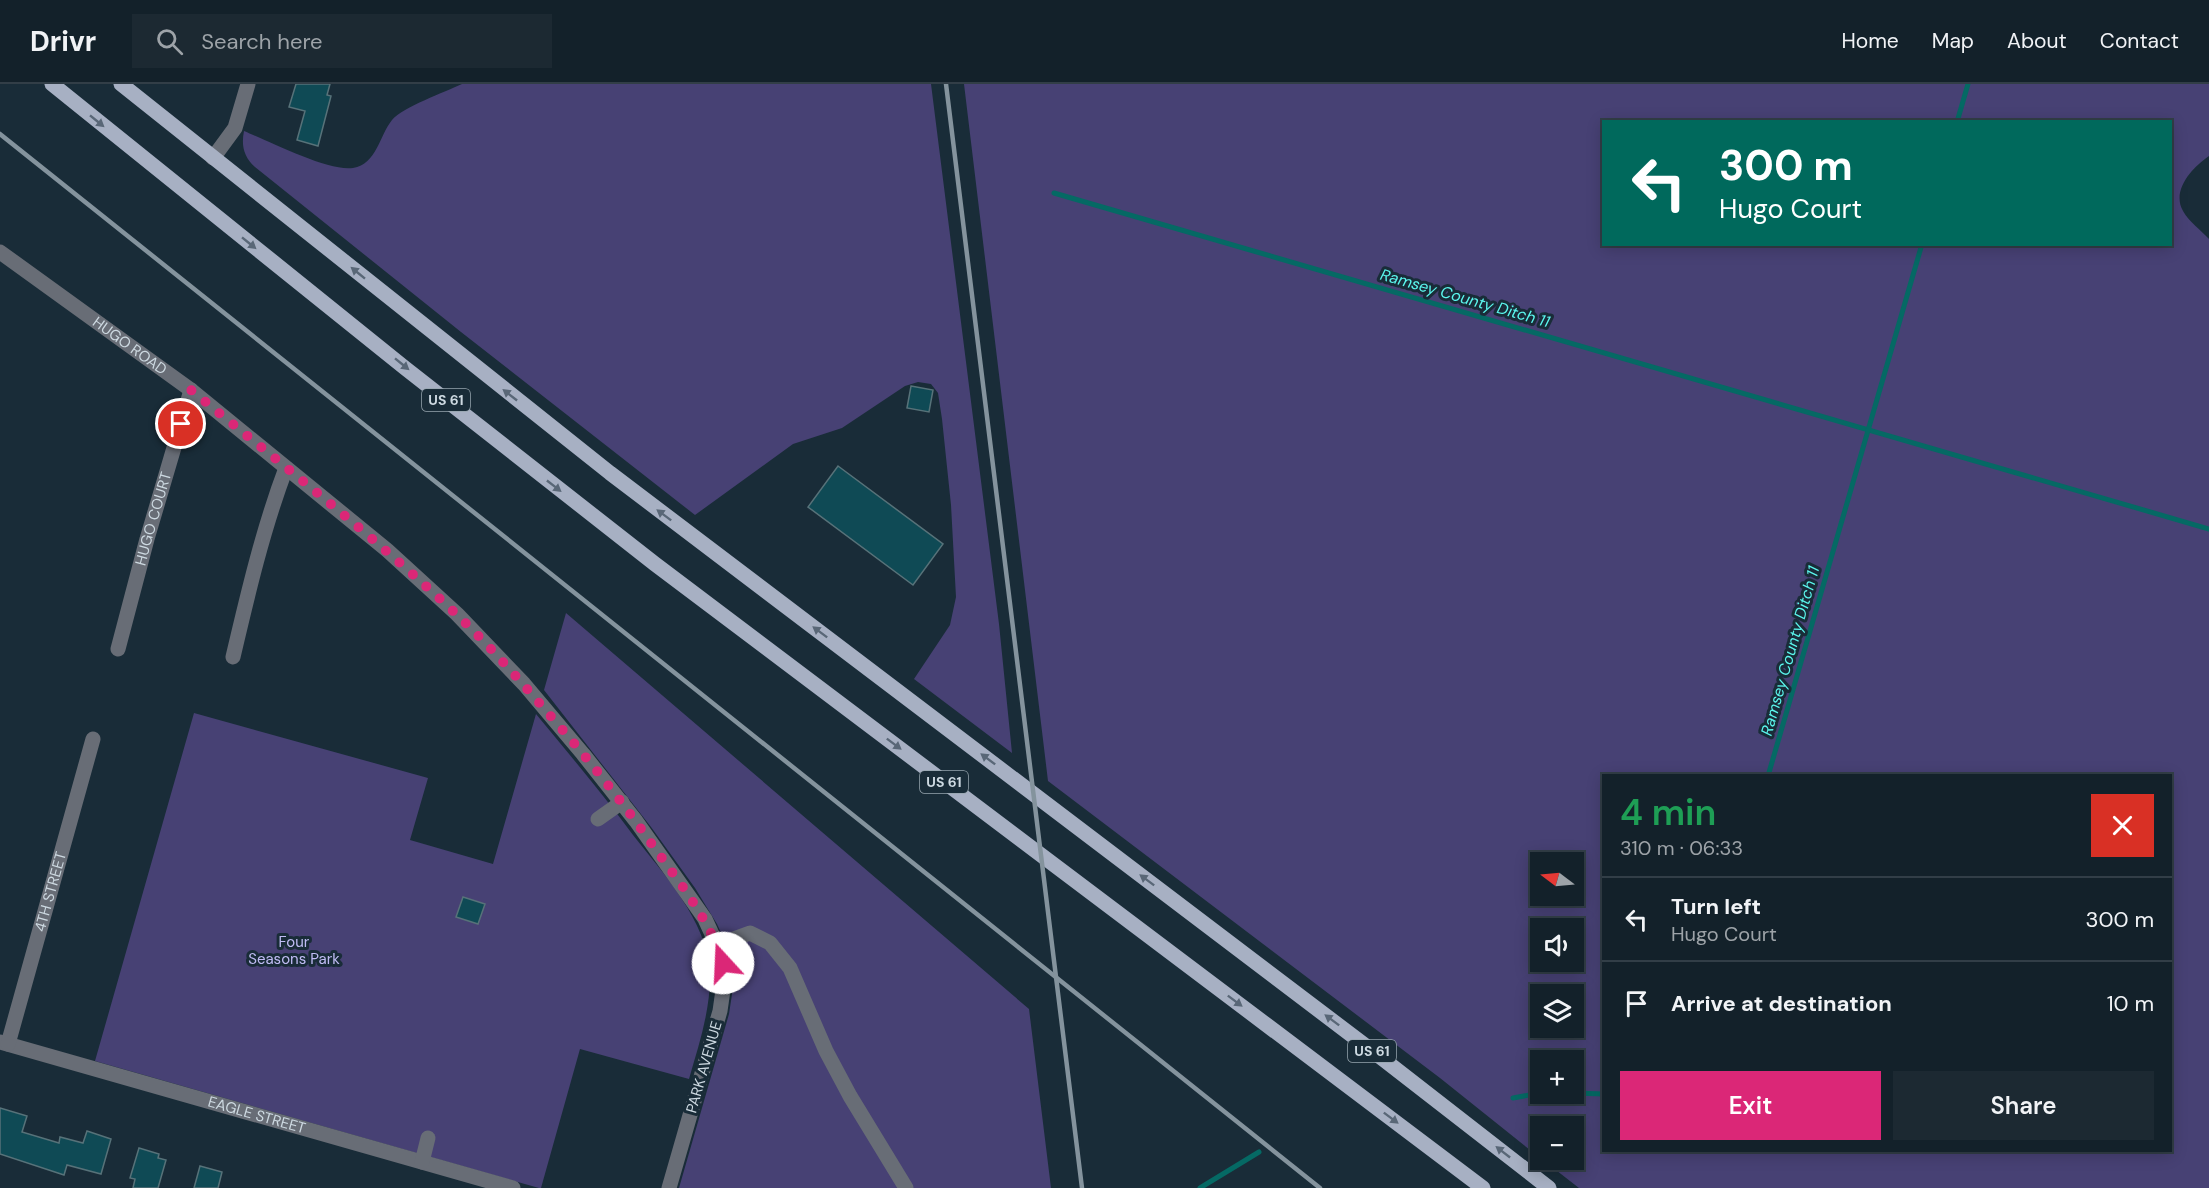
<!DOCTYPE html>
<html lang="en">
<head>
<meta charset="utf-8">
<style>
  :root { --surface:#13212a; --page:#1c2932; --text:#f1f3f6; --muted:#9da3a8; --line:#323e47; --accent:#db2777 }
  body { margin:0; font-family:"DM Sans",sans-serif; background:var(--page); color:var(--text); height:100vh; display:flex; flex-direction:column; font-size:22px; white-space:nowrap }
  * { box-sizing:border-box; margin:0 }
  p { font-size:20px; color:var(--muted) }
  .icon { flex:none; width:33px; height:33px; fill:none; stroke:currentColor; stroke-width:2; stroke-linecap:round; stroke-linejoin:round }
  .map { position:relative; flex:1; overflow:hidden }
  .drawer { position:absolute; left:1602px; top:690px; width:570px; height:378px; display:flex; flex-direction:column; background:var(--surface); border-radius:0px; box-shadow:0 3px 15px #0003,0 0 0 2px var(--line) }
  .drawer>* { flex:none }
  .top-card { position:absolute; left:1602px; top:36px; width:570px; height:126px; border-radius:0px; box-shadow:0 3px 15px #0003,0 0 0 2px var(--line); background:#00695c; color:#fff; overflow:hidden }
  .needle { width:39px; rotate:286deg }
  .tools { position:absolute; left:1530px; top:768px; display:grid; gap:12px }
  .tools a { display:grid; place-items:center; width:54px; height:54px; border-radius:0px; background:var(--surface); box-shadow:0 3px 15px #0003,0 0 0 2px var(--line); font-size:30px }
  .pin { position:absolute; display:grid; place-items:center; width:51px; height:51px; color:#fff; margin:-26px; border:3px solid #fff; border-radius:50%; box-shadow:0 2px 6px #0007 }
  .me { position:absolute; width:66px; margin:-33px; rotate:340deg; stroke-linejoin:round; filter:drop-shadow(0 0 4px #0008) }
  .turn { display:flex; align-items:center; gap:21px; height:126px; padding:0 18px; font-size:27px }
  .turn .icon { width:78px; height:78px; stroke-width:2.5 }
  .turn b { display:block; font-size:42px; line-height:51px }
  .round { display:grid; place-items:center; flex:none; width:63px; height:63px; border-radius:0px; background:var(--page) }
  .summary { display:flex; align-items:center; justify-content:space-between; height:102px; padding:0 18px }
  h1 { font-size:36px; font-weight:600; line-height:45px; color:#1e9e55 }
  .button { display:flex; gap:12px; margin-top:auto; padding:12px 18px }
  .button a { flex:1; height:69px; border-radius:0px; background:var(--accent); color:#fff; font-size:24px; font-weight:600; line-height:69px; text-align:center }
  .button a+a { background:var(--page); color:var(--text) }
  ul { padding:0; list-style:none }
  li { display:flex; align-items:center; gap:18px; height:84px; padding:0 18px; border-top:2px solid var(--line) }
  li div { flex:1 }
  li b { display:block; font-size:22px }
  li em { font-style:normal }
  header { display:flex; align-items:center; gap:36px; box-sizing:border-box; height:84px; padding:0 30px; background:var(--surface); border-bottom:2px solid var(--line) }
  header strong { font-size:28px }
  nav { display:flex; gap:33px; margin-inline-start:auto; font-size:21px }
  .search { width:420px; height:54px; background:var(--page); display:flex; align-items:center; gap:15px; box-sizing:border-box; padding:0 21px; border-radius:0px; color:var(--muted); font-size:22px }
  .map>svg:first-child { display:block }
</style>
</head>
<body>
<header>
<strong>Drivr</strong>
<div class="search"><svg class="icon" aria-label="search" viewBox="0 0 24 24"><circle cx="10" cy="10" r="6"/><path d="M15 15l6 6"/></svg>Search here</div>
<nav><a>Home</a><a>Map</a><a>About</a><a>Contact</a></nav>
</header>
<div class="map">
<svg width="2209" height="1104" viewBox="0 0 2209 1104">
  <rect width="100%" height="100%" fill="#192c38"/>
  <!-- green -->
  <g fill="#474174" fill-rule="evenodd">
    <path d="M462,0H931L999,540L1012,669L914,595L950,541L956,513L951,421L942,335L938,309L931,300L918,298L905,302L842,344L793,360L695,431L461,248L255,83C244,73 241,62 244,47C268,57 329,88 353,84C377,80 379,52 392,36C403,23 445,8 462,0Z"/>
    <path d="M964,0H2209V72C2193,83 2171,106 2183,127C2189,138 2201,146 2209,155V1104H1579L1543,1076H1574V1042H1540V1074L1440,994L1048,697ZM1604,38H2170V160H1604ZM1604,692H2170V1066H1604ZM1540,778H1574V812H1540ZM1540,844H1574V878H1540ZM1540,910H1574V944H1540ZM1540,976H1574V1010H1540Z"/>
    <path d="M566,529L1029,925L1051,1104H679L729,930L734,897L730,869L717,840L695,804L651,743L544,606Z"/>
    <path d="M194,629L428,694L410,756L493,780L536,630C569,670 602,709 633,751C663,789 707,837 710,888C711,925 699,960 689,995L580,965L541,1104H539L95,977Z"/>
  </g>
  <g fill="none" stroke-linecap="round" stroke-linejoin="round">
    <!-- stream -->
    <g stroke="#056964" stroke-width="5">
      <path d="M1957,38L1968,0"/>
      <path d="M1054,109L2209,445"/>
      <path d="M1768,692L1922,160"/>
      <path d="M1574,1009L1604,1010"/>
      <path d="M1513,1014L1540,1009"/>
      <path d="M1200,1104L1259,1068"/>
    </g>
  </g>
  <!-- building -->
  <g fill="#0f4a55" stroke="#577279" stroke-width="1.5">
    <path d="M296,0H330L327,11L331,12L318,62L297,56L305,27L289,23Z"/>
    <path d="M911,302L933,306L929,328L907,324Z"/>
    <path d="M838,382L943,460L913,501L808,423Z"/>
    <path d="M463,813L485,820L478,840L456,833Z"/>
    <path d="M0,1024L27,1032L22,1048L59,1059L60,1053L83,1059L87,1047L111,1055L101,1090L67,1081L64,1091L0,1070Z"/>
    <path d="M139,1064L159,1070L158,1074L166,1076L158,1104H133L135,1095L130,1094Z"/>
    <path d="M200,1082L222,1088L218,1104H194Z"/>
  </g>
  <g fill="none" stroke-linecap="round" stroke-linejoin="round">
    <!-- minor -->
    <g stroke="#686d76" stroke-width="15">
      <path d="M213,74L235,44L248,0"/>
      <path id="s1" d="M0,168L191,306L387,466L457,530L524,600L583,670L636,737L705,835L717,861L723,879V906L720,927L669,1104"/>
      <path id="s2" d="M118,565L147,455L191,306"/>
      <path d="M233,573C248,509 263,445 286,384"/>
      <path d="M598,735L622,718"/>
      <path d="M717,861L750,849L770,859L790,884L826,967L850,1012L906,1104"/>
      <path id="s3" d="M0,958L513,1104"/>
      <path id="s4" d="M8,960L93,655"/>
      <path d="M422,1078L428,1054"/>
    </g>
    <!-- major -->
    <g stroke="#a7b0c3" stroke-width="15">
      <path d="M52,0L405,284L655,480L1483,1104"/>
      <path d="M121,0L610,389L1383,975L1549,1104"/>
    </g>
    <!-- rail -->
    <g stroke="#84939d" stroke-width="4.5">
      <path d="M946,0L1082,1104"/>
      <path d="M0,50L1320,1104"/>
    </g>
  </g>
  <!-- one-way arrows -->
  <defs><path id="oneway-solid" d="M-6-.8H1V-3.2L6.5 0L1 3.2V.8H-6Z" transform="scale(1.5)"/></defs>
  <g fill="#596777">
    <use href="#oneway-solid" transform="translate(97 37) rotate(39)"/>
    <use href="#oneway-solid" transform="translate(249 159) rotate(39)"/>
    <use href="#oneway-solid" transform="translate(358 189) rotate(-141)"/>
    <use href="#oneway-solid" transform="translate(402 280) rotate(39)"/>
    <use href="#oneway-solid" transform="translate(510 311) rotate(-142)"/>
    <use href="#oneway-solid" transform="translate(554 402) rotate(38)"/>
    <use href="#oneway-solid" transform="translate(664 431) rotate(-143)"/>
    <use href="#oneway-solid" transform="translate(820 548) rotate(-143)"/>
    <use href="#oneway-solid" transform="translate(894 660) rotate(37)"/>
    <use href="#oneway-solid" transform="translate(988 675) rotate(-143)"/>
    <use href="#oneway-solid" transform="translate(1147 796) rotate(-143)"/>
    <use href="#oneway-solid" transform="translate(1235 917) rotate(37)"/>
    <use href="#oneway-solid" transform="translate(1332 936) rotate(-143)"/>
    <use href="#oneway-solid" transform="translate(1391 1034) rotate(37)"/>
    <use href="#oneway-solid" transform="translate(1503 1068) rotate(-142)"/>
  </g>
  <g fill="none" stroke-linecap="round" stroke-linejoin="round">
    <!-- route -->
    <path stroke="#db2777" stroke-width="10" stroke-dasharray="0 18" d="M181,340L191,306C280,379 370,449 454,528C487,559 518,594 547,628C584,670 619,713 651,759C678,797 709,834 723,879"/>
  </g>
  <g text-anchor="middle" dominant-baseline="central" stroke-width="6" stroke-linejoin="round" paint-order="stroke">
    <!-- shield labels -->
    <g fill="#192c38" stroke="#97a5ae" stroke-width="1.5">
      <rect x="422" y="305" width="48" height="22" rx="4.5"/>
      <rect x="920" y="687" width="48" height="22" rx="4.5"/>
      <rect x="1348" y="956" width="48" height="22" rx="4.5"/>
    </g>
    <g font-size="14" font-weight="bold" fill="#cdd9e1">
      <text x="446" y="316">US 61</text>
      <text x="944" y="698">US 61</text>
      <text x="1372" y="967">US 61</text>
    </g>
    <!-- street labels -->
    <g font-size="15" fill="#cdd9e1" stroke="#192c38">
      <text stroke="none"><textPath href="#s1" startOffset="160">HUGO ROAD</textPath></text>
      <text stroke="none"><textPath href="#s2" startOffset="135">HUGO COURT</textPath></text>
      <text stroke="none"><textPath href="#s4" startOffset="158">4TH STREET</textPath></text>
      <text transform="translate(704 983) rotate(-74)">PARK AVENUE</text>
      <text stroke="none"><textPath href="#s3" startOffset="267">EAGLE STREET</textPath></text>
    </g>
    <!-- park labels -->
    <g font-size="15" fill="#c0bcf4" stroke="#192c38">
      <text x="294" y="858">Four<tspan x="294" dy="17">Seasons Park</tspan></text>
    </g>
    <!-- water labels -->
    <g font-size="16" font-style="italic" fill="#5bf6ed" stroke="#192c38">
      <text transform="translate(1465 214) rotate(16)">Ramsey County Ditch 11</text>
      <text transform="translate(1790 567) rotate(-74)">Ramsey County Ditch 11</text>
    </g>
  </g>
</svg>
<div class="tools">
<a><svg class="needle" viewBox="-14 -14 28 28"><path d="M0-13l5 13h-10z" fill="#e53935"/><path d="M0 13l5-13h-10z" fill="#9da3a8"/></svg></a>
<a><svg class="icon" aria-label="sound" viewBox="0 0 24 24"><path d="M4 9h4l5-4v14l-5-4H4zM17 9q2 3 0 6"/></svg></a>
<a><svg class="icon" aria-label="layers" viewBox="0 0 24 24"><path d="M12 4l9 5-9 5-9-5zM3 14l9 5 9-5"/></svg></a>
<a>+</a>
<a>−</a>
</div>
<div class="pin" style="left:181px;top:340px;background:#d93025"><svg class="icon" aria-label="arrive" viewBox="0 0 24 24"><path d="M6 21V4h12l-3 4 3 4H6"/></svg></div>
<svg class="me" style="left:723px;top:879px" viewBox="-20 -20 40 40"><circle r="19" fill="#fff"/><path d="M0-13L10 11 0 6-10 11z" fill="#db2777"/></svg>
<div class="top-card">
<div class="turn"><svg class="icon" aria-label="left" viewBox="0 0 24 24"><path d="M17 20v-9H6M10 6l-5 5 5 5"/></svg><div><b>300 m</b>Hugo Court</div></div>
</div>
<section class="drawer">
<div class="summary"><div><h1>4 min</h1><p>310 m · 06:33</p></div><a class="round" style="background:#d93025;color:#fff"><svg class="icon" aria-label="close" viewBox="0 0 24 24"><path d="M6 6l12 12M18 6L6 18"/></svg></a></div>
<ul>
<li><svg class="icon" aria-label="left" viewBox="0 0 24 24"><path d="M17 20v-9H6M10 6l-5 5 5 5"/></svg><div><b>Turn left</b><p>Hugo Court</p></div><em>300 m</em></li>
<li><svg class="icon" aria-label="arrive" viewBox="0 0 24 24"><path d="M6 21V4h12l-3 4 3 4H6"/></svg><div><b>Arrive at destination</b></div><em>10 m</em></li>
</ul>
<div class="button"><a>Exit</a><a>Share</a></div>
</section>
</div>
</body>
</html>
